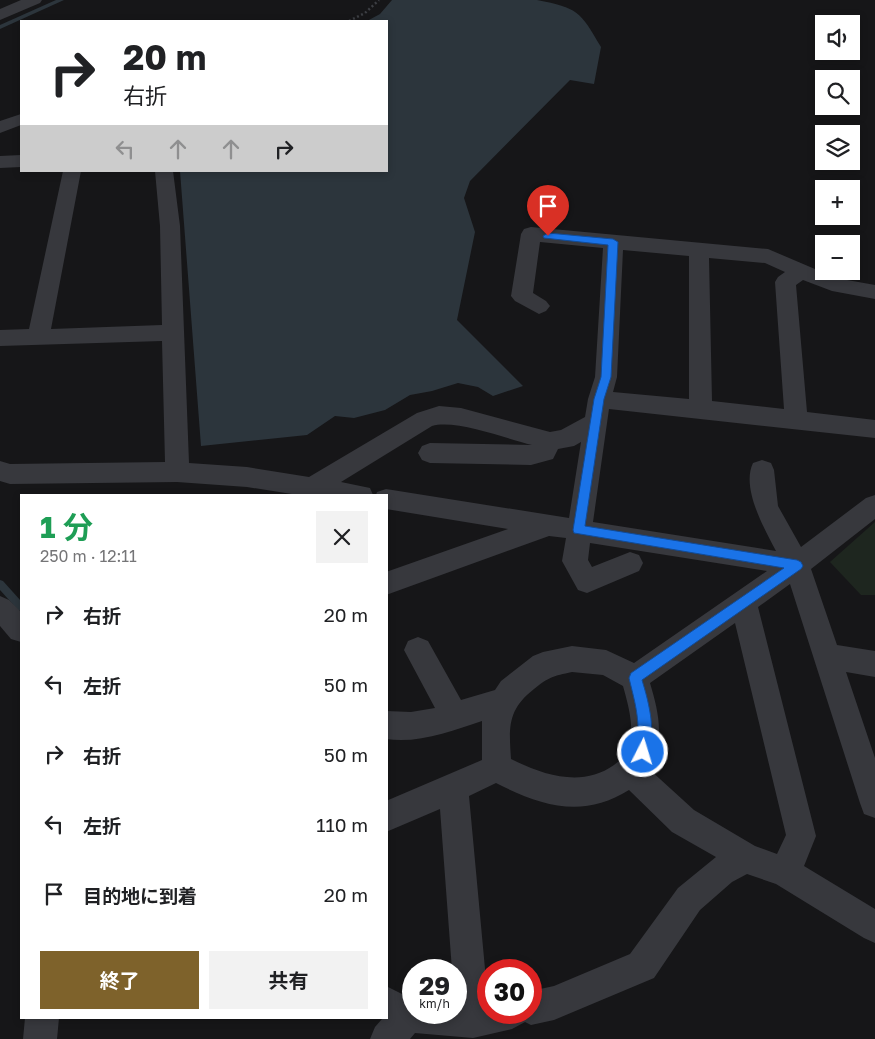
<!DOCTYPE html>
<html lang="ja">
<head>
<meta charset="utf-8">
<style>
  :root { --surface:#fff; --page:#f2f2f2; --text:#202124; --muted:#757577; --accent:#7e622b }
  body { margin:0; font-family:"Golos Text","Noto Sans JP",sans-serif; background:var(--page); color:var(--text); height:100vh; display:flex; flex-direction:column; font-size:19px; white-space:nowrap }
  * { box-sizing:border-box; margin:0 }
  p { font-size:16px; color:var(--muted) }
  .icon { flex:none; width:28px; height:28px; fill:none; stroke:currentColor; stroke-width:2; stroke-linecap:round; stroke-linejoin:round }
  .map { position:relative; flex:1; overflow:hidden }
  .sheet { position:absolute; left:20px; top:494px; width:368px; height:525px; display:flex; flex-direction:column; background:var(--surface); border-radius:0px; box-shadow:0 2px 8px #0003 }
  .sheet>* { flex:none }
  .banner { position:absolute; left:20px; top:20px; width:368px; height:152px; border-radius:0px; box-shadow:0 2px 8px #0003; background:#fff; color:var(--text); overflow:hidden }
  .buttons { position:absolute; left:815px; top:15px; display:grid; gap:10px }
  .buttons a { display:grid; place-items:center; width:45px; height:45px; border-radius:0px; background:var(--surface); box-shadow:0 2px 8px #0003; font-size:25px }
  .speed { position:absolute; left:402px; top:959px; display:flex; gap:10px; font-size:25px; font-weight:700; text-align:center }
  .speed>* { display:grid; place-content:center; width:65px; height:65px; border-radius:50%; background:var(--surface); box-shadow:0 2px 8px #0003; line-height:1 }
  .speed small { font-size:12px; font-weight:400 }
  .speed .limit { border:8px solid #d22; background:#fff; color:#111 }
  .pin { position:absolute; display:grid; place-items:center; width:42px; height:42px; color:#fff; margin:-51px -21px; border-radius:50% 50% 50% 0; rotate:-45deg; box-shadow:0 0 5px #0007 }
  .pin .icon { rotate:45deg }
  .me { position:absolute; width:55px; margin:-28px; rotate:5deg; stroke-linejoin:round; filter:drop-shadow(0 0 4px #0008) }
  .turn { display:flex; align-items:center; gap:18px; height:105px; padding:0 20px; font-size:22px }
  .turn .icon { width:65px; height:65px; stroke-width:2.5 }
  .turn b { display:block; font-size:35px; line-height:42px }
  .lanes { display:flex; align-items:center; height:48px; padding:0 20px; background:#0003; justify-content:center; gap:25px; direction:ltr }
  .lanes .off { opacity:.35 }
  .round { display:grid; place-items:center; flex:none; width:52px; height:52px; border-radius:0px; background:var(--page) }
  .headline { display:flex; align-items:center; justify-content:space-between; height:85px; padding:0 20px }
  h1 { font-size:30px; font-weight:700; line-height:38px; color:#1e9e55 }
  .action { display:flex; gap:10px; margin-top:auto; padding:10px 20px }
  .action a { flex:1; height:58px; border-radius:0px; background:var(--accent); color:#fff; font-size:20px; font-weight:700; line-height:58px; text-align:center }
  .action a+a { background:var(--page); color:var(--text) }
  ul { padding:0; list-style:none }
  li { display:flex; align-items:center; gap:15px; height:70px; padding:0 20px }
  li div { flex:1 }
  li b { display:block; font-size:19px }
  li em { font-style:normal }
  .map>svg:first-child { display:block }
</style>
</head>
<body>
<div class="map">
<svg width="875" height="1039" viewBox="0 0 875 1039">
  <rect width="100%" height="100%" fill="#161618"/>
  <!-- green -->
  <path fill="#1e261f" d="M875,522V595H861L830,562Z"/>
  <!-- water -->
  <path fill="#2c353c" d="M392,0H537C578,8 580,11 601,47L594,84L570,80L470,181L464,198L475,232L457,320L523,386L493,396L478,387L458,383L432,391L410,395L385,410L354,418L335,416L307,435L201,446L180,171H386V21H367L380,14Z"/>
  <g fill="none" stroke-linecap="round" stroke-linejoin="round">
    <!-- stream -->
    <g fill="#2c353c" fill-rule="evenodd">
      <path d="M56,0H64L0,29V25Z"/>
      <path d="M0,580L3,581L21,601V611L18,610L0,590Z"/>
    </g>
    <!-- path -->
    <path stroke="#3d3f44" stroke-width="2.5" stroke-dasharray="2 2.5" stroke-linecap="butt" d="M349,21L365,13L379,0"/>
    <!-- minor -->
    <g fill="#37383d" fill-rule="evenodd">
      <path d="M21,0H42L40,3L0,20V9Z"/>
      <path d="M21,114V125L0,133V121Z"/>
      <path d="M21,155V167L0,168V156Z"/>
      <path d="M63,171H81L51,329L162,325L160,226L155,171H173L180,226L189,463L247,467L309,477L417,413L439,406L461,408L550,432L561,430L585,417L588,399L595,377L603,248L540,242L533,293L546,301L550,306L546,311L539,314L515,301L511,296L521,234L524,229L531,227L768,249L836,278L875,285V299L832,291L803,280L796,285L807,412L875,420V438L609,409L593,522L776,551C764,528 741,488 753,463L762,460L771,463L774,470L778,506L801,547L866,498L875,495V519L811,569L837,645L875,651V677L846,672L875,758V818L864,814L860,803L790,584L758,607L816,836L804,866L875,909V943L864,938L776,884L747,874L732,882L700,910L654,978L554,1020L531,1025L525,1022L512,1029L473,1038L415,1033L410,1039H370L375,1027L382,1019L378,1018H386V986L414,1000V1012H456V970H452L440,809L386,832V801L482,760V721C452,731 418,744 386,739V711L411,712L435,708L404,650L408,641L418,637L428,641L461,700L495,690L501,681L533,656L543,652L572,646L606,650L634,663L767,571L590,543L588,560L592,567L630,552L639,555L643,563L639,571L587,593L578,590L562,561L566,538L549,536L386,595V572L508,529L386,509V495H376L377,492L386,489L569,518L581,442L574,446L558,449L553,459L531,465L430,463L422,460L418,453L422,446L430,443L532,445C507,439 456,419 432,426L341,482L370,488L373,495H298L247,487L177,482L10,484L0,481V461L10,464L165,462L162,341L0,346V330L29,329ZM623,250L689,256V399L613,392L617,377ZM709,258L765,263L785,272L778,277L775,282L784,409L712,401ZM735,623L786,835L777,854L755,846L694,810L649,769C665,740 659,713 650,683ZM572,672L603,675L623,686C628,704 634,725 630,744C628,752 621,760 614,765C582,788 543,775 511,759C509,728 507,710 534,689C549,677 553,676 572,672ZM496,783C541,806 583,819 629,790L672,832L716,857L678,888L630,954L554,986L531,991V1012H489L469,796Z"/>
      <path d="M0,596L9,600L21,612V642L11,639L0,626Z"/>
      <path d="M25,1018H59L57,1039H23Z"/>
    </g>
  </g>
  <!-- route -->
  <path fill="#1a73e8" stroke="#114b97" d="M548,233L613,239L618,242L611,377L604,399L585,526L797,560L801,562L803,566L801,569L642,680C649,703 657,733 647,757L643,759L638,757C634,748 638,738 638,729C638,711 633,695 629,678L631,673L784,568L574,533L573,530L594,399L601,377L608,245L544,238L543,236Z"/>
</svg>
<div class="buttons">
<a><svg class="icon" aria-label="sound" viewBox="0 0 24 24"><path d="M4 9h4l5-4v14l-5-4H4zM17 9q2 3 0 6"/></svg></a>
<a><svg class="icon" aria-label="search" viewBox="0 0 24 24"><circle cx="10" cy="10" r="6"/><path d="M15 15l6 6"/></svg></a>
<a><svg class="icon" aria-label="layers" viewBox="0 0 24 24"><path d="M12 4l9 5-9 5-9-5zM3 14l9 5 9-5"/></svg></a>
<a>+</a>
<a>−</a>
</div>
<div class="speed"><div>29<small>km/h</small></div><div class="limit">30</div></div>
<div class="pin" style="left:548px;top:236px;background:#d93025"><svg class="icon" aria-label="arrive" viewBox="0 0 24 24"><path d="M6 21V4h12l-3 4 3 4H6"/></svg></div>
<svg class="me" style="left:643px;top:752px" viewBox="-20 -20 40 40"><circle r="17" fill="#1a73e8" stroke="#fff" stroke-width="3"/><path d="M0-11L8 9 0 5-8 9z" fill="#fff"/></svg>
<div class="banner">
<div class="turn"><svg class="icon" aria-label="right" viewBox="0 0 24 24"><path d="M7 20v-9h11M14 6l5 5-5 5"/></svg><div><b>20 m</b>右折</div></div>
<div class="lanes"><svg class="icon off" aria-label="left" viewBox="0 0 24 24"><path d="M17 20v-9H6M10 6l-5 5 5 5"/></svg><svg class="icon off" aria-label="ahead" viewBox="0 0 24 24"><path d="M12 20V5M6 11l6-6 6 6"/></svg><svg class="icon off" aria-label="ahead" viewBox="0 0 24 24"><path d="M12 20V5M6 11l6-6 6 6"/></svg><svg class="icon" aria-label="right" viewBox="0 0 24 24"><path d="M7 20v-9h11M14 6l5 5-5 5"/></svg></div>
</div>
<section class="sheet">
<div class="headline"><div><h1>1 分</h1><p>250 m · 12:11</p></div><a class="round"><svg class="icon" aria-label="close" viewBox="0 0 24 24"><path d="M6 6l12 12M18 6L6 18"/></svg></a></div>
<ul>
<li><svg class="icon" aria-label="right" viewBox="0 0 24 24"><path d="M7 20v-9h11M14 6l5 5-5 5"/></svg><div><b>右折</b></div><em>20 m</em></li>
<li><svg class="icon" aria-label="left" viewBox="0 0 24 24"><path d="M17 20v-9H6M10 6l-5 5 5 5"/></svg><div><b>左折</b></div><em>50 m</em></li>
<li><svg class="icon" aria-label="right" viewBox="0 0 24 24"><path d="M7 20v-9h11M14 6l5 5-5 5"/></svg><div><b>右折</b></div><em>50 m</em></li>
<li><svg class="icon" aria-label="left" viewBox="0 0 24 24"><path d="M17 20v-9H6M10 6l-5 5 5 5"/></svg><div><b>左折</b></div><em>110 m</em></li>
<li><svg class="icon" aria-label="arrive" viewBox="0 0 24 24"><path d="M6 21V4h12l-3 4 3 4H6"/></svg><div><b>目的地に到着</b></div><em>20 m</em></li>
</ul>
<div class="action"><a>終了</a><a>共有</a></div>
</section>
</div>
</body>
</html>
